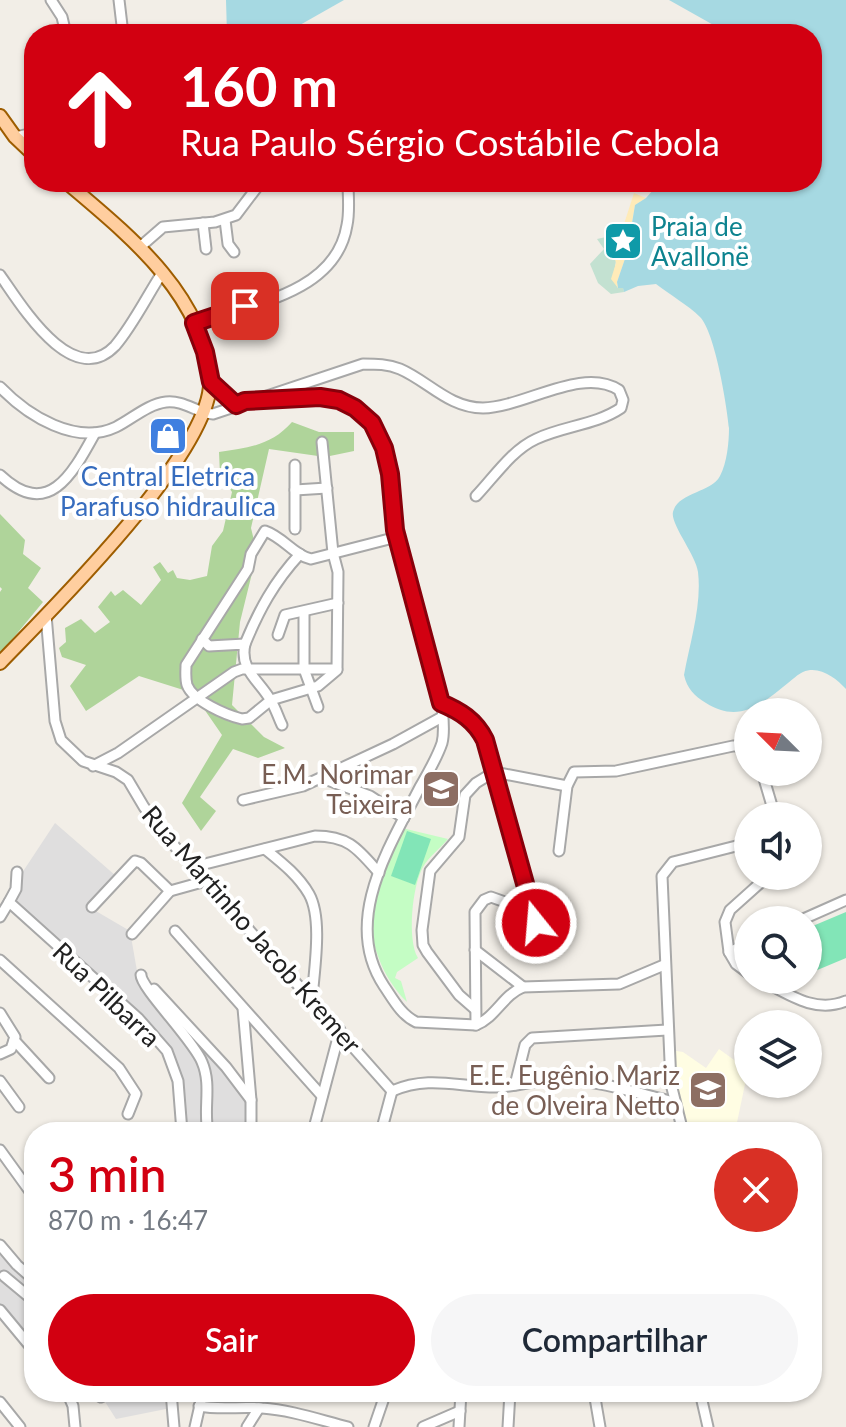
<!DOCTYPE html>
<html lang="pt">
<head>
<meta charset="utf-8">
<style>
  :root { --surface:#fff; --page:#f6f6f7; --text:#1f2937; --muted:#747a83; --accent:#d20011 }
  body { margin:0; font-family:Lato,sans-serif; background:var(--page); color:var(--text); height:100vh; display:flex; flex-direction:column; font-size:30px; white-space:nowrap }
  * { box-sizing:border-box; margin:0 }
  p { font-size:26px; color:var(--muted) }
  .icon { flex:none; width:44px; height:44px; fill:none; stroke:currentColor; stroke-width:2; stroke-linecap:round; stroke-linejoin:round }
  .map { position:relative; flex:1; overflow:hidden }
  .details { position:absolute; left:24px; top:1122px; width:798px; height:280px; display:flex; flex-direction:column; background:var(--surface); border-radius:32px; box-shadow:0 2px 6px #0004 }
  .details>* { flex:none }
  .top-card { position:absolute; left:24px; top:24px; width:798px; height:168px; border-radius:32px; box-shadow:0 2px 6px #0004; background:#d20011; color:#fff; overflow:hidden }
  .needle { width:52px; rotate:294deg }
  .buttons { position:absolute; left:734px; top:698px; display:grid; gap:16px }
  .buttons a { display:grid; place-items:center; width:88px; height:88px; border-radius:50%; background:var(--surface); box-shadow:0 2px 6px #0004; font-size:40px }
  .pin { position:absolute; display:grid; place-items:center; width:68px; height:68px; color:#fff; margin:-34px; border-radius:16px; box-shadow:0 4px 12px #0006 }
  .me { position:absolute; width:88px; margin:-44px; rotate:343deg; stroke-linejoin:round; filter:drop-shadow(0 0 6px #0008) }
  .turn { display:flex; align-items:center; gap:28px; height:168px; padding:0 24px; font-size:36px }
  .turn .icon { width:104px; height:104px; stroke-width:2.5 }
  .turn b { display:block; font-size:56px; line-height:68px }
  .round { display:grid; place-items:center; flex:none; width:84px; height:84px; border-radius:42px; background:var(--page) }
  .headline { display:flex; align-items:center; justify-content:space-between; height:136px; padding:0 24px }
  h1 { font-size:48px; font-weight:600; line-height:60px; color:var(--accent) }
  .cta { display:flex; gap:16px; margin-top:auto; padding:16px 24px }
  .cta a { flex:1; height:92px; border-radius:48px; background:var(--accent); color:#fff; font-size:32px; font-weight:600; line-height:92px; text-align:center }
  .cta a+a { background:var(--page); color:var(--text) }
  .map>svg:first-child { display:block }
</style>
</head>
<body>
<div class="map">
<svg width="846" height="1427" viewBox="0 0 846 1427">
  <rect width="100%" height="100%" fill="#f2eee7"/>
  <!-- residential -->
  <g fill="#dfdede">
    <path d="M55,823L116,876L89,907L130,931L137,971L247,1096V1132H184L179,1079L156,1033L11,897L22,873Z"/>
    <path d="M0,1243L34,1279V1348L0,1307Z"/>
    <path d="M94,1392H164L166,1409L116,1419L102,1397Z"/>
  </g>
  <!-- education -->
  <path fill="#fffde3" d="M719,1049L748,1070L735,1132H683L670,1050L683,1052L706,1068Z"/>
  <!-- forest -->
  <g fill="#afd49a">
    <path d="M292,422L319,432H354V451L325,457L269,449L251,528L257,553L240,622L232,705L264,737L285,748L258,758L233,749L200,797L216,811L201,831L182,803L222,735L193,693L139,676L86,711L70,686L86,665L62,657L59,648L66,642L65,628L81,619L95,633L110,622L98,607L111,591L115,596L123,590L141,605L161,580L153,567L160,562L168,573L173,570L177,578L190,580L207,576L212,546L223,531L232,492L220,475L219,452C248,448 272,445 292,422Z"/>
    <path d="M0,514L25,540L23,554L41,568L28,588L43,602L0,654V592L2,589L0,587Z"/>
  </g>
  <!-- wetland -->
  <path fill="#c3e1d1" d="M623,224L614,254L616,261L613,279L618,288L623,287L624,292L611,294L598,283L590,264L604,249L597,239L606,237V233L619,231Z"/>
  <!-- sand -->
  <path fill="#ffebb8" d="M634,193L646,198L635,205L627,253L617,282L618,288L611,279L616,263L614,255Z"/>
  <!-- park -->
  <path fill="#c4fdc4" d="M402,828L448,839C440,849 429,856 423,867C412,886 407,940 418,958L397,972L395,978L401,981L407,1002C380,976 363,929 374,891C380,870 393,848 402,828Z"/>
  <!-- pitch -->
  <g fill="#82e5b7">
    <path d="M407,831L431,839L415,885L391,876Z"/>
    <path d="M846,912V958L815,971L808,954V928Z"/>
  </g>
  <!-- water -->
  <g fill="#a6d9e2">
    <path d="M226,0H344L284,34H227Z"/>
    <path d="M669,0H846V689C836,678 819,665 803,672C798,674 792,680 788,683C762,704 739,724 706,703C694,696 687,688 684,675C690,642 702,605 698,572C696,555 670,524 673,512C678,492 711,493 720,476C727,463 729,442 729,428C727,406 715,332 700,317C688,305 670,295 656,284L638,286L624,292L623,288H618L617,282L627,253L635,205L646,198L660,182H812V34H722L717,27Z"/>
  </g>
  <g fill="none" stroke-linecap="round" stroke-linejoin="round">
    <!-- minor casing -->
    <g stroke="#a8a8a8" stroke-width="13">
      <g id="minor">
        <path d="M51,0L62,17L66,34"/>
        <path d="M119,0L123,34"/>
        <path d="M384,34H402"/>
        <path d="M15,137L34,133"/>
        <path d="M225,220L228,244L234,252"/>
        <path d="M203,223L206,249"/>
        <path d="M140,247L163,227L215,222L236,215L261,182"/>
        <path d="M0,275C20,303 72,391 115,346C133,325 147,296 162,273"/>
        <path d="M194,323C249,305 336,294 347,225C350,211 348,196 348,182"/>
        <path d="M211,382L236,405"/>
        <path d="M0,387C28,416 76,446 116,427C132,419 148,404 166,402C184,400 197,413 213,414L363,364C376,364 388,364 400,369C428,381 449,408 483,408C525,407 582,366 619,390L623,400L621,408C596,425 563,426 536,439C512,450 494,477 476,496"/>
        <path d="M245,401L320,397L339,400L355,408L372,423L384,448L390,474L395,530L442,707C443,718 445,731 442,743C437,758 428,773 420,787C390,846 341,921 384,986C393,999 401,1015 416,1022L476,1025C496,1017 503,995 523,987L619,984L664,965"/>
        <path d="M0,475C48,520 72,475 95,433"/>
        <path d="M295,490L327,488"/>
        <path d="M295,529V465"/>
        <path d="M304,612V669L318,707"/>
        <path d="M46,615L55,721L61,740L83,761L116,772L128,780L144,807L170,841L392,1091"/>
        <path d="M278,635L285,615L338,603"/>
        <path d="M202,639L209,646L245,644C239,670 260,681 271,701C276,709 278,717 282,725"/>
        <path d="M245,644C259,610 274,582 300,554"/>
        <path d="M337,670L318,686L271,700L249,718L242,719C226,715 193,701 187,685C185,678 186,671 186,665L248,569L251,554L265,531C283,537 295,556 311,559L397,537"/>
        <path d="M441,703L464,714L482,733L536,923L545,928L557,931"/>
        <path d="M93,766L118,753L234,672L242,669H337L338,572L333,553L322,442"/>
        <path d="M494,772L567,786"/>
        <path d="M762,772L775,816"/>
        <path d="M322,778L370,796L404,818"/>
        <path d="M243,800L303,786L393,744L442,717"/>
        <path d="M265,849C281,862 298,875 309,894C323,919 314,970 312,999"/>
        <path d="M559,851L567,786L574,772L616,771L733,746H748"/>
        <path d="M193,867L315,836C349,836 358,849 379,873"/>
        <path d="M17,872L16,889L9,902L138,1018L167,1051L178,1081L182,1132"/>
        <path d="M92,907L135,861L141,863L170,891"/>
        <path d="M0,917L9,902"/>
        <path d="M801,920L846,900"/>
        <path d="M175,931L322,1096"/>
        <path d="M132,934L170,891L206,881"/>
        <path d="M475,950L523,987"/>
        <path d="M729,952L748,944"/>
        <path d="M0,960L119,1068L136,1094L128,1114"/>
        <path d="M748,973L736,964L729,952L725,922L730,910L768,876"/>
        <path d="M141,975C141,988 194,1041 202,1062C212,1085 203,1109 208,1132"/>
        <path d="M761,980C788,994 815,1014 846,1001"/>
        <path d="M154,989L226,1067L251,1100"/>
        <path d="M243,1008L251,1100V1132"/>
        <path d="M475,1009L459,995L427,952L423,945L422,930L430,871L459,837L465,795L476,783L494,772"/>
        <path d="M0,1013L15,1037L11,1049L0,1054"/>
        <path d="M476,1025L475,912L484,900L491,897L533,912"/>
        <path d="M14,1040L49,1078"/>
        <path d="M0,1081L19,1107"/>
        <path d="M515,1085L525,1045L532,1038L667,1030"/>
        <path d="M392,1091C430,1075 457,1087 496,1087C517,1087 537,1079 558,1079C597,1080 636,1093 674,1102"/>
        <path d="M313,1132L340,1030"/>
        <path d="M381,1132L392,1091"/>
        <path d="M683,1132L671,1084L662,876L673,862L748,843"/>
        <path d="M0,1150L34,1197"/>
        <path d="M0,1245L17,1265L34,1280"/>
        <path d="M4,1276L34,1301"/>
        <path d="M0,1310L34,1351"/>
        <path d="M67,1392L73,1406L75,1427"/>
        <path d="M92,1392L101,1397"/>
        <path d="M171,1392L174,1427"/>
        <path d="M594,1392L600,1427"/>
        <path d="M700,1392L708,1427"/>
        <path d="M0,1402L20,1427"/>
        <path d="M199,1406C221,1410 241,1406 262,1408C291,1410 320,1420 348,1427"/>
        <path d="M195,1427L203,1392"/>
        <path d="M247,1427L259,1408"/>
        <path d="M374,1427L386,1392"/>
        <path d="M423,1427L460,1411"/>
        <path d="M459,1427L461,1392"/>
        <path d="M508,1427L510,1392"/>
      </g>
    </g>
    <!-- major casing -->
    <g stroke="#9e5d00" stroke-width="16">
      <g id="major">
        <path d="M0,116L15,137L34,155"/>
        <path d="M0,663C50,611 216,448 210,378C203,293 126,233 66,182"/>
      </g>
    </g>
    <!-- minor -->
    <use href="#minor" stroke="#fff" stroke-width="9"/>
    <!-- major -->
    <use href="#major" stroke="#ffce9f" stroke-width="12"/>
  </g>
  <g fill="none" stroke-linecap="round" stroke-linejoin="round">
    <!-- route casing -->
    <g stroke="#88000b" stroke-width="20">
      <path id="route" d="M245,306L194,323L205,352L211,382L236,405L245,401L320,397L339,400L355,408L372,423L384,448L390,474L395,530L441,703C460,711 475,720 485,740L536,923"/>
    </g>
    <!-- route -->
    <use href="#route" stroke="#d20011" stroke-width="14"/>
  </g>
  <!-- icons -->
  <defs>
    <g id="sight-square" transform="scale(2)"><rect x="-9" y="-9" width="18" height="18" rx="4" fill="#0f9aa8" stroke="#fff"/><path d="M0-6L1.8-2.2L6-1.7L2.9 1.2L3.7 5.4L0 3.3L-3.7 5.4L-2.9 1.2L-6-1.7L-1.8-2.2Z" fill="#fff"/></g>
    <g id="shop-square" transform="scale(2)"><rect x="-9" y="-9" width="18" height="18" rx="4" fill="#3f7fe0" stroke="#fff"/><path d="M-5-2.5h2.3a2.7 3.5 0 0 1 5.4 0H5L5.5 6h-11ZM-1.5-2.5h3a1.5 2.3 0 0 0-3 0Z" fill="#fff"/></g>
    <g id="school-square" transform="scale(2)"><rect x="-9" y="-9" width="18" height="18" rx="4" fill="#8d6e63" stroke="#fff"/><path d="M0-5L7-2L0 1L-7-2ZM-4 1L0 2.5L4 1V4Q0 6-4 4Z" fill="#fff"/></g>
  </defs>
  <g fill-rule="evenodd">
    <use href="#sight-square" x="623" y="241"/>
    <use href="#shop-square" x="168" y="436"/>
    <use href="#school-square" x="441" y="789"/>
    <use href="#school-square" x="708" y="1090"/>
  </g>
  <g text-anchor="middle" dominant-baseline="central" stroke-width="8" stroke-linejoin="round" paint-order="stroke">
    <!-- culture labels -->
    <g font-size="26" fill="#0d838f" stroke="#fff" text-anchor="start">
      <text x="651" y="226">Praia de<tspan x="651" dy="30">Avallonë</tspan></text>
    </g>
    <!-- shop labels -->
    <g font-size="26" fill="#366cbe" stroke="#fff">
      <text x="168" y="476">Central Eletrica<tspan x="168" dy="30">Parafuso hidraulica</tspan></text>
    </g>
    <!-- education labels -->
    <g font-size="26" fill="#785e54" stroke="#fff" text-anchor="end">
      <text x="413" y="774">E.M. Norimar<tspan x="413" dy="30">Teixeira</tspan></text>
      <text x="680" y="1075">E.E. Eugênio Mariz<tspan x="680" dy="30">de Olveira Netto</tspan></text>
    </g>
    <!-- street labels -->
    <g font-size="26" fill="#212121" stroke="#fff">
      <text transform="translate(252 929) rotate(49)">Rua Martinho Jacob Kremer</text>
      <text transform="translate(107 994) rotate(44)">Rua Pilbarra</text>
    </g>
  </g>
</svg>
<div class="buttons">
<a><svg class="needle" viewBox="-14 -14 28 28"><path d="M0-13l5 13h-10z" fill="#e53935"/><path d="M0 13l5-13h-10z" fill="#747a83"/></svg></a>
<a><svg class="icon" aria-label="sound" viewBox="0 0 24 24"><path d="M4 9h4l5-4v14l-5-4H4zM17 9q2 3 0 6"/></svg></a>
<a><svg class="icon" aria-label="search" viewBox="0 0 24 24"><circle cx="10" cy="10" r="6"/><path d="M15 15l6 6"/></svg></a>
<a><svg class="icon" aria-label="layers" viewBox="0 0 24 24"><path d="M12 4l9 5-9 5-9-5zM3 14l9 5 9-5"/></svg></a>
</div>
<div class="pin" style="left:245px;top:306px;background:#d93025"><svg class="icon" aria-label="arrive" viewBox="0 0 24 24"><path d="M6 21V4h12l-3 4 3 4H6"/></svg></div>
<svg class="me" style="left:536px;top:923px" viewBox="-20 -20 40 40"><circle r="17" fill="#d20011" stroke="#fff" stroke-width="3"/><path d="M0-11L8 9 0 5-8 9z" fill="#fff"/></svg>
<div class="top-card">
<div class="turn"><svg class="icon" aria-label="ahead" viewBox="0 0 24 24"><path d="M12 20V5M6 11l6-6 6 6"/></svg><div><b>160 m</b>Rua Paulo Sérgio Costábile Cebola</div></div>
</div>
<section class="details">
<div class="headline"><div><h1>3 min</h1><p>870 m · 16:47</p></div><a class="round" style="background:#d93025;color:#fff"><svg class="icon" aria-label="close" viewBox="0 0 24 24"><path d="M6 6l12 12M18 6L6 18"/></svg></a></div>
<div class="cta"><a>Sair</a><a>Compartilhar</a></div>
</section>
</div>
</body>
</html>
